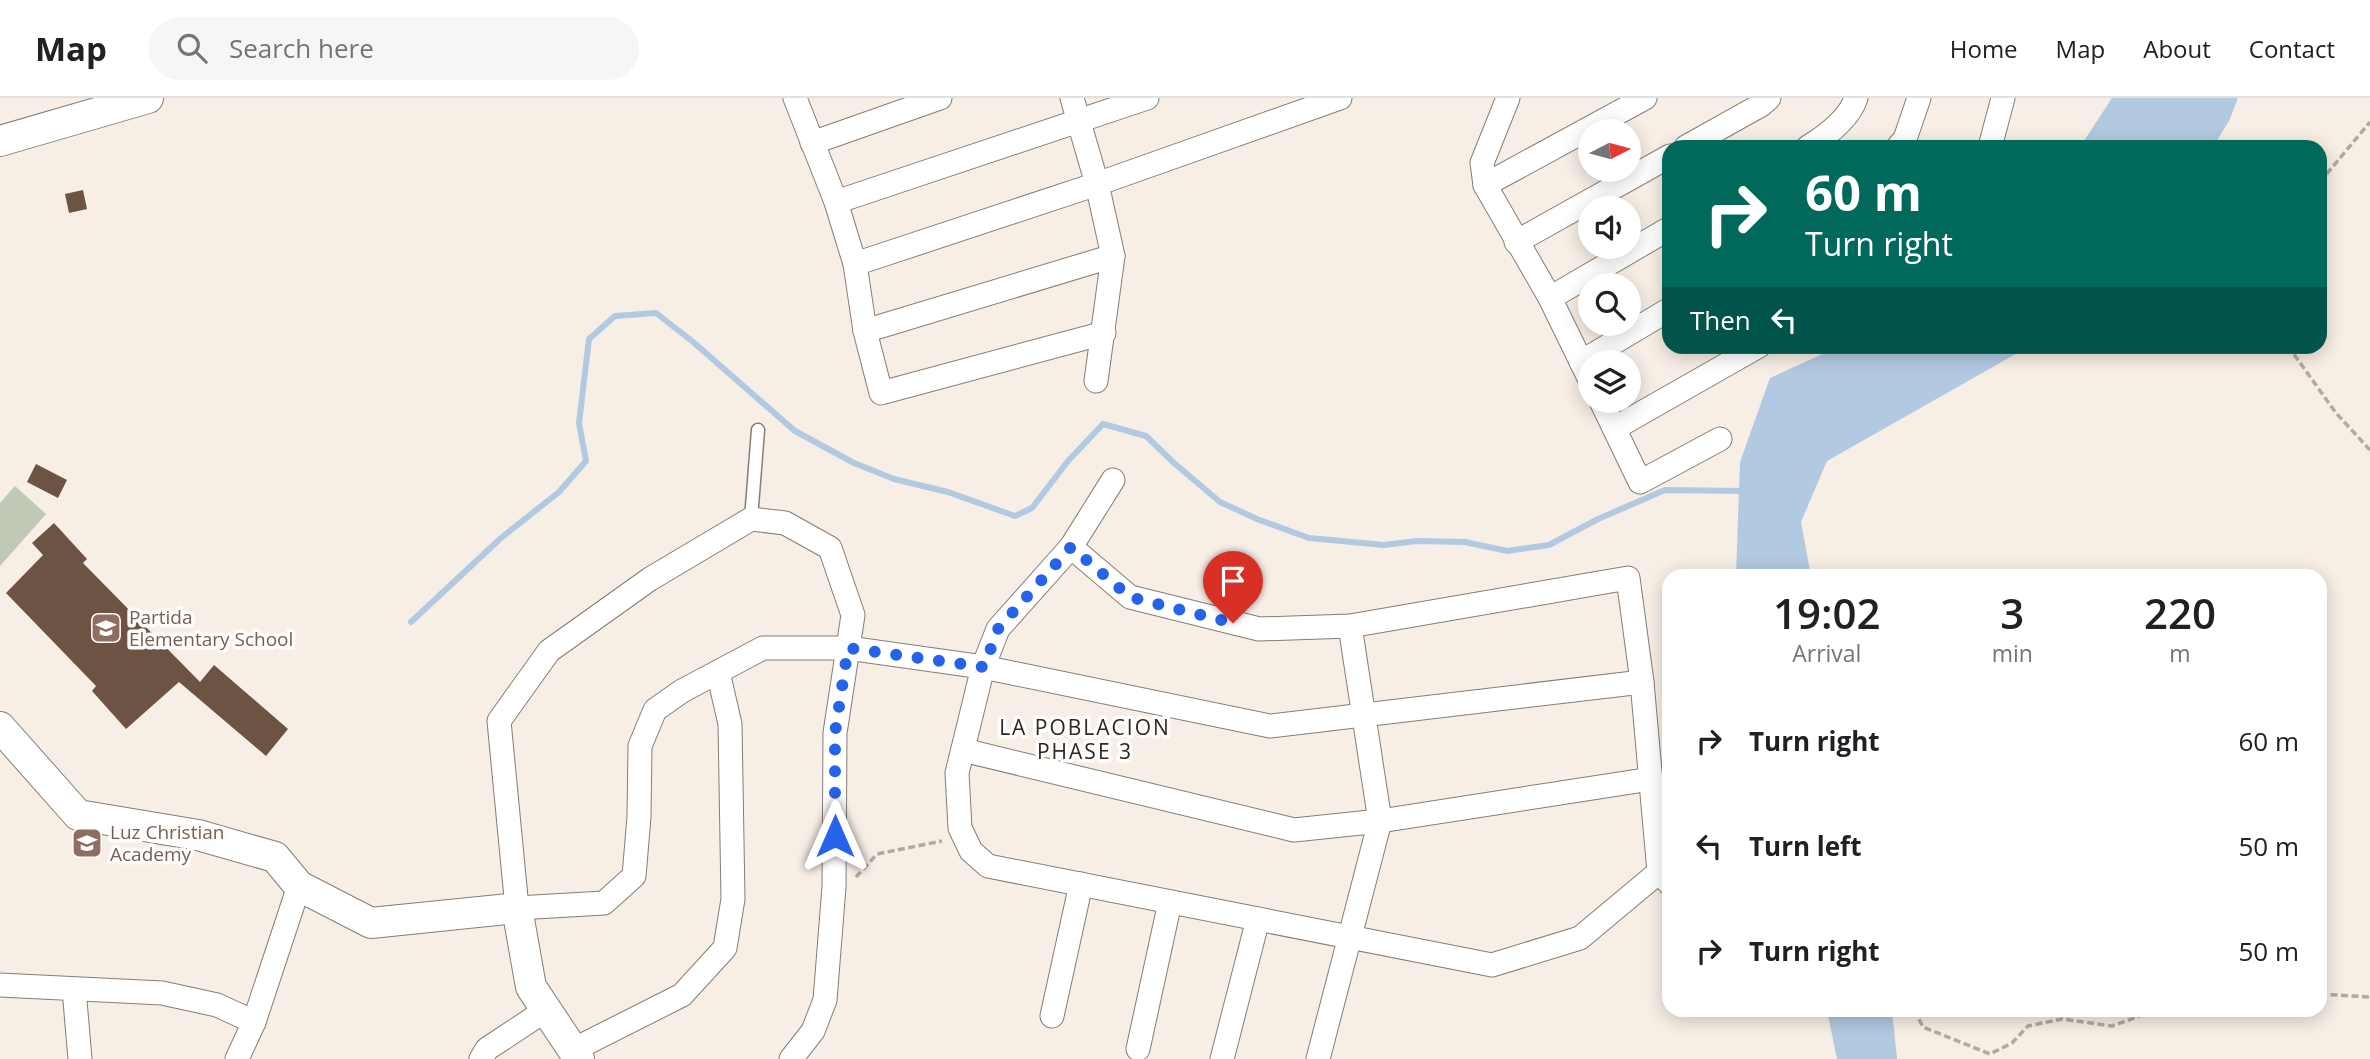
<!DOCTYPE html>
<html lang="en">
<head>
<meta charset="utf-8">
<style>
  :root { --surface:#fff; --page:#f6f6f6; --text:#202124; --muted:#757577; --line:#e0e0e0 }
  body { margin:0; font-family:"Open Sans",sans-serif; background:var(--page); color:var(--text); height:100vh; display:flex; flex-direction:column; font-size:26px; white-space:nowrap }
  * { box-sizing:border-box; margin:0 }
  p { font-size:23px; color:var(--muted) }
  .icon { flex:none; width:38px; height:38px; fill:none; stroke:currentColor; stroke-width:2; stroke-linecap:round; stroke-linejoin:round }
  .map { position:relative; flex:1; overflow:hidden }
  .panel { position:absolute; left:1662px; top:471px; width:665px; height:448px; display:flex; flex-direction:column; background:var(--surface); border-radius:21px; box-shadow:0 4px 18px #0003 }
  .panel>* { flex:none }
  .banner { position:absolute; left:1662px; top:42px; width:665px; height:214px; border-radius:21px; box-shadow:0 4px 18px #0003; background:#00695c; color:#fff; overflow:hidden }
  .needle { width:46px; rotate:84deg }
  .tools { position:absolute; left:1578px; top:21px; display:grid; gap:14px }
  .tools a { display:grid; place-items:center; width:63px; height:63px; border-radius:50%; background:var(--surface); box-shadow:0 4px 18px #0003; font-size:35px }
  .pin { position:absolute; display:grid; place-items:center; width:60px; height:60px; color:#fff; margin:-72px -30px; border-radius:50% 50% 50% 0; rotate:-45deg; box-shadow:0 0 7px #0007 }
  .pin .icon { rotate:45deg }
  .me { position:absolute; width:77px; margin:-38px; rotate:0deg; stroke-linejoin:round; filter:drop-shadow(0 0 5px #0008) }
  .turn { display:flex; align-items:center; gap:24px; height:147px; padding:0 28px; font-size:32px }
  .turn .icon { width:91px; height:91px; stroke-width:2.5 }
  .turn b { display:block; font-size:49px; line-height:60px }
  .then { display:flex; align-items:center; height:66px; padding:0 28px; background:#0003; gap:14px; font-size:26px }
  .eta { display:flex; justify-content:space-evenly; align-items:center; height:119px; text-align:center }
  .eta b { font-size:42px; font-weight:600; line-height:49px }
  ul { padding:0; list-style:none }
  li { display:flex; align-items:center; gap:21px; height:105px; padding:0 28px }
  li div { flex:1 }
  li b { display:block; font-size:26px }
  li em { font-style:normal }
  header { display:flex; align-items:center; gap:42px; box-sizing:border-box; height:98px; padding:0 35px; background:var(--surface); border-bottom:2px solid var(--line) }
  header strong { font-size:33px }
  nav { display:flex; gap:38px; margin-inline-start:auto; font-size:24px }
  .search { width:490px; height:63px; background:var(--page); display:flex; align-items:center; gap:18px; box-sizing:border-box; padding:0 24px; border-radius:38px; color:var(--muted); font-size:26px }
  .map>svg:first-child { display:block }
</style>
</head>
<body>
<header>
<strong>Map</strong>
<div class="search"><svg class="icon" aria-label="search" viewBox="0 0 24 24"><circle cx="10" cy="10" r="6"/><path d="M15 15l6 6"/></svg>Search here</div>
<nav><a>Home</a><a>Map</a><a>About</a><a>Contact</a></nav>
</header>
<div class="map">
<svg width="2370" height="961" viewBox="0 0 2370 961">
  <rect width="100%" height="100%" fill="#f7eee5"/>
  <!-- green -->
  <path fill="#c0c8b6" d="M15,388L46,416L0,468V405Z"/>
  <!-- water -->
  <g fill="#b1c9e1">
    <path d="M2112,0H2238L2229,23L2213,49H2080Z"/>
    <path d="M1838,249H2028L1827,363L1801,424L1811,478H1736L1740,364L1770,280Z"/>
    <path d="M1827,912H1892L1897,961H1837Z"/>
  </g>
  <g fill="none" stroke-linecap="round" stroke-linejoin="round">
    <!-- stream -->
    <path stroke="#b1c9e1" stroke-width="6" d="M411,524L501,440L559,394L586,363L579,325L589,241L615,218L656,215L692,243L795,333L854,365L894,381L948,394L1015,418L1032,410L1068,363L1103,326L1146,338L1174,365L1220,404L1257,421L1309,440L1384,447L1417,443L1465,444L1507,453L1549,447L1598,421L1665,392L1746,393"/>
  </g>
  <!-- building -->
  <g fill="#6d5344">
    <path d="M83,92L87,111L69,115L65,96Z"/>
    <path d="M36,366L67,382L58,400L27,384Z"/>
    <path d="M54,425L87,461L83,465L200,584L214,567L288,631L266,658L179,584L126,631L92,593L96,588L6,495L43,457L32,445Z"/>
  </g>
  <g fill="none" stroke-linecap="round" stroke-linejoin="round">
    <!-- service casing -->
    <g stroke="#857d76" stroke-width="15">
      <path id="service" d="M751,421L758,332"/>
    </g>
    <!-- minor casing -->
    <g stroke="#857d76" stroke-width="25">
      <g id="minor">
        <path d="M795,0L836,104L855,166L865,233L881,295L1104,235"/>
        <path d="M1072,0L1097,86L1113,158L1096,283"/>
        <path d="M1508,0L1482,65L1485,87L1550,200L1591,284"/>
        <path d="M812,45L940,0"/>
        <path d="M1686,49L1761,7L1769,0"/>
        <path d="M1808,49C1826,38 1849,21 1856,0"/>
        <path d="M1898,49L1905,41L1919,0"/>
        <path d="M1990,49L2003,0"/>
        <path d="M1485,87L1645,0"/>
        <path d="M836,104L1147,0"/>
        <path d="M1516,144L1670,58"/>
        <path d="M855,166L1097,86L1340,0"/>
        <path d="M1550,200L1670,130"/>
        <path d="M865,233L1113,158"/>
        <path d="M1581,264L1670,211"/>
        <path d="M1601,303L1640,384L1720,341"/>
        <path d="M1615,330L1759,248"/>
        <path d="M1113,382L1071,449L998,531L983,569L957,675L960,730L971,753L988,768L1492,867L1580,840L1659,774"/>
        <path d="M1071,449L1130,499L1259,531L1350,528L1628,480L1642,584L1659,774L1670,786"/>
        <path d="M963,652L1294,732L1380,723L1651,681"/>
        <path d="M0,887L162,895L217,907L254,924"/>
        <path d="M74,891L80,961"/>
        <path d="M1052,918L1081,786"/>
        <path d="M1138,951L1170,804"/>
        <path d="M573,952L682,897L725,850L733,801L730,626L718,574"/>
        <path d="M237,961L254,924L299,788"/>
        <path d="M481,961L487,951L546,912"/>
        <path d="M791,961L813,933L825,902L834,789L835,635L853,517L830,450L785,425L751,421L650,481L549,553L499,623L517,810L604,805L634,778L639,719L640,648L655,612L682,593L763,550H848L983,569L1270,628L1642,584"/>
        <path d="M1222,961L1258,821"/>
        <path d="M1318,961L1380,723L1350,528"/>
      </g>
    </g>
    <!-- tertiary casing -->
    <g stroke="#857d76" stroke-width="32">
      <g id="tertiary">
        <path d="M0,43L148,0"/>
        <path d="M0,629L78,717L198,737L275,759L299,788L371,825L517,810L531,889L579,961"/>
      </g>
    </g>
    <!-- path -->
    <g stroke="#b1aaa3" stroke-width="3.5" stroke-dasharray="7 3.5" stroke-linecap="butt">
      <path d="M2320,84L2370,24"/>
      <path d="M2288,248L2336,315L2370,352"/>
      <path d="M856,779L877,756L942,743"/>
      <path d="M2320,896L2370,899"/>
      <path d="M1914,912L1923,929L1990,956L2012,945L2028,928L2062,921L2112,928L2148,915H2229L2233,912"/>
    </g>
    <!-- service -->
    <use href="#service" stroke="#fff" stroke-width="12"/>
    <!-- minor -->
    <use href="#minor" stroke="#fff" stroke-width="23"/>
    <!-- tertiary -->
    <use href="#tertiary" stroke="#fff" stroke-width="30"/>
  </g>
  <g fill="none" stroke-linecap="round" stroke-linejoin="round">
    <!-- route -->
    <path stroke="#2563eb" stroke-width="12" stroke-dasharray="0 21.6" d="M835,738V635L848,550L984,569L998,531L1071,449L1130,499L1233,525"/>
  </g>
  <!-- icons -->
  <defs>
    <g id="school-square" transform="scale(1.575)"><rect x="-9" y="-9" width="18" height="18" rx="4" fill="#8d6e63" stroke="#fffdfb"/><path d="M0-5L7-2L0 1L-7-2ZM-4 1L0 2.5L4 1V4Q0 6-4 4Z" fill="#fff"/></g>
  </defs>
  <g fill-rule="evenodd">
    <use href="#school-square" x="106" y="530"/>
    <use href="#school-square" x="87" y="745"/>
  </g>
  <g text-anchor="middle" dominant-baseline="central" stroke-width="7" stroke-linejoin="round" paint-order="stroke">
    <!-- education labels -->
    <g font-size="19" fill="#785e54" stroke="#fffdfb" text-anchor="start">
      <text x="129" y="519">Partida<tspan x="129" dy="22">Elementary School</tspan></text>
      <text x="110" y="734">Luz Christian<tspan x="110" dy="22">Academy</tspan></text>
    </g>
    <!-- neighbourhood labels -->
    <g font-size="21" letter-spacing="2" fill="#2b2724" stroke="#fffdfb">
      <text x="1085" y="629">LA POBLACION<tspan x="1085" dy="24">PHASE 3</tspan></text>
    </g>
  </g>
</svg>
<div class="tools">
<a><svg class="needle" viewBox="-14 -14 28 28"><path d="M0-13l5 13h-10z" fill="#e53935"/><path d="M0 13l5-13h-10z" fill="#757577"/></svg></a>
<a><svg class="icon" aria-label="sound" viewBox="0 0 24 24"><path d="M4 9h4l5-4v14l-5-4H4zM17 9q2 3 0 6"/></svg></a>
<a><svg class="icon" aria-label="search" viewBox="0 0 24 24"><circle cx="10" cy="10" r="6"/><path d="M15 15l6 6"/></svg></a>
<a><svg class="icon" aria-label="layers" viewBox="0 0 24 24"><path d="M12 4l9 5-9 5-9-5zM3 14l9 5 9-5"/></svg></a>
</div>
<div class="pin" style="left:1233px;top:525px;background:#d93025"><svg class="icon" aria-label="arrive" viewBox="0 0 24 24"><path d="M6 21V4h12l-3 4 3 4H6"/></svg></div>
<svg class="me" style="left:835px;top:738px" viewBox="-20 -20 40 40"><path d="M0-17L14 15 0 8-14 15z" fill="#2563eb" stroke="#fff" stroke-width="4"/></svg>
<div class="banner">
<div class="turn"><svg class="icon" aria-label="right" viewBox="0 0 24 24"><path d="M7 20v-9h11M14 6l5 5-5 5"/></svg><div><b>60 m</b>Turn right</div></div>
<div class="then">Then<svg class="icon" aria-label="left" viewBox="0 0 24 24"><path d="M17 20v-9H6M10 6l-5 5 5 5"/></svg></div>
</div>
<section class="panel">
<div class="eta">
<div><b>19:02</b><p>Arrival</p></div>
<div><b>3</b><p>min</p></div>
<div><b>220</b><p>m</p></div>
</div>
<ul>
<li><svg class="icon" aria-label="right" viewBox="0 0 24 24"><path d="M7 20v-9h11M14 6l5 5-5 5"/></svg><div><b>Turn right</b></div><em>60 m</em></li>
<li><svg class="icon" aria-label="left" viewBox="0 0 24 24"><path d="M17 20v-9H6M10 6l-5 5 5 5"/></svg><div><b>Turn left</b></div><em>50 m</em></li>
<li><svg class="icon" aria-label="right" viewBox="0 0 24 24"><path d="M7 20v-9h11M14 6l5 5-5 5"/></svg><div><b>Turn right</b></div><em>50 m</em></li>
</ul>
</section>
</div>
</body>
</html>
